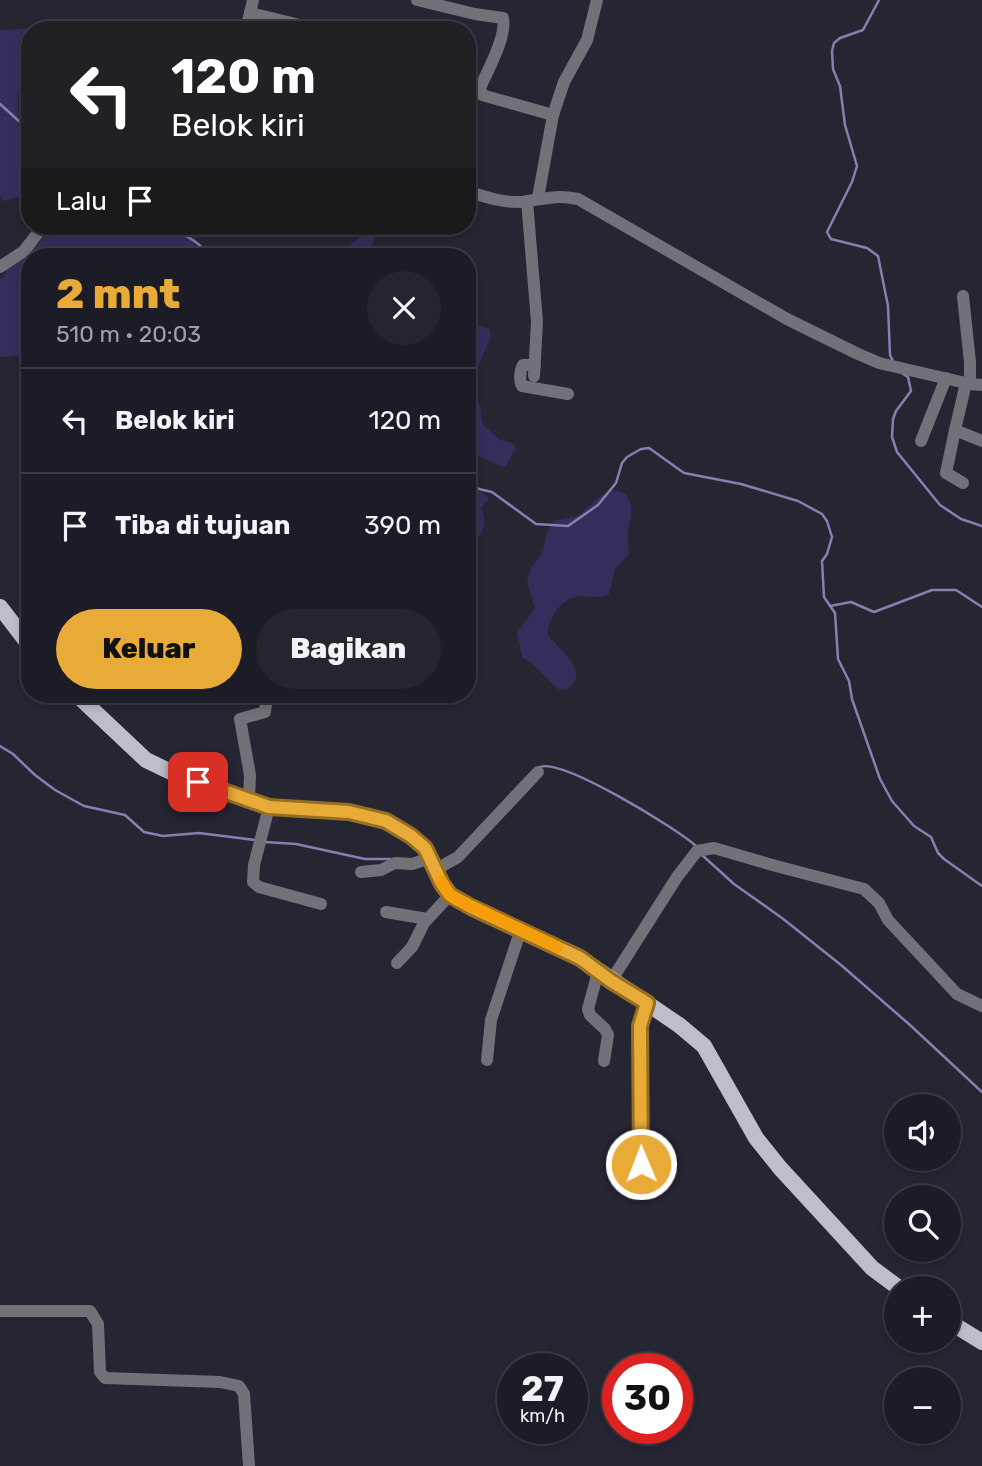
<!DOCTYPE html>
<html lang="id">
<head>
<meta charset="utf-8">
<style>
  :root { --surface:#1c1c26; --page:#25252e; --text:#f1f3f6; --muted:#a0a1a7; --line:#3a3a43; --accent:#e9ab38 }
  body { margin:0; font-family:Rubik,sans-serif; background:var(--page); color:var(--text); height:100vh; display:flex; flex-direction:column; font-size:26px; white-space:nowrap }
  * { box-sizing:border-box; margin:0 }
  p { font-size:23px; color:var(--muted) }
  .icon { flex:none; width:38px; height:38px; fill:none; stroke:currentColor; stroke-width:2; stroke-linecap:round; stroke-linejoin:round }
  .map { position:relative; flex:1; overflow:hidden }
  .sheet { position:absolute; left:21px; top:248px; width:455px; height:455px; display:flex; flex-direction:column; background:var(--surface); border-radius:28px; box-shadow:0 4px 10px #0003,0 0 0 2px var(--line) }
  .sheet>* { flex:none }
  .guide { position:absolute; left:21px; top:21px; width:455px; height:214px; border-radius:28px; box-shadow:0 4px 10px #0003,0 0 0 2px var(--line); background:#202124; color:#fff; overflow:hidden }
  .fabs { position:absolute; left:884px; top:1094px; display:grid; gap:14px }
  .fabs a { display:grid; place-items:center; width:77px; height:77px; border-radius:50%; background:var(--surface); box-shadow:0 4px 10px #0003,0 0 0 2px var(--line); font-size:35px }
  .speed { position:absolute; left:497px; top:1353px; display:flex; gap:14px; font-size:35px; font-weight:700; text-align:center }
  .speed>* { display:grid; place-content:center; width:91px; height:91px; border-radius:50%; background:var(--surface); box-shadow:0 4px 10px #0003,0 0 0 2px var(--line); line-height:1 }
  .speed small { font-size:18px; font-weight:400 }
  .speed .limit { border:10px solid #d22; background:#fff; color:#111 }
  .pin { position:absolute; display:grid; place-items:center; width:60px; height:60px; color:#fff; margin:-30px; border-radius:14px; box-shadow:0 4px 10px #0006 }
  .me { position:absolute; width:77px; margin:-38px; rotate:359deg; stroke-linejoin:round; filter:drop-shadow(0 0 5px #0008) }
  .turn { display:flex; align-items:center; gap:24px; height:147px; padding:0 35px; font-size:32px }
  .turn .icon { width:91px; height:91px; stroke-width:2.5 }
  .turn b { display:block; font-size:49px; line-height:60px }
  .then { display:flex; align-items:center; height:66px; padding:0 35px; background:#0003; gap:14px; font-size:26px }
  .round { display:grid; place-items:center; flex:none; width:74px; height:74px; border-radius:37px; background:var(--page) }
  .head { display:flex; align-items:center; justify-content:space-between; height:119px; padding:0 35px }
  h1 { font-size:42px; font-weight:800; line-height:52px; color:var(--accent) }
  .cta { display:flex; gap:14px; margin-top:auto; padding:14px 35px }
  .cta a { flex:1; height:80px; border-radius:42px; background:var(--accent); color:#111; font-size:28px; font-weight:800; line-height:80px; text-align:center }
  .cta a+a { background:var(--page); color:var(--text) }
  ul { padding:0; list-style:none }
  li { display:flex; align-items:center; gap:21px; height:105px; padding:0 35px; border-top:2px solid var(--line) }
  li div { flex:1 }
  li b { display:block; font-size:26px }
  li em { font-style:normal }
  .map>svg:first-child { display:block }
</style>
</head>
<body>
<div class="map">
<svg width="982" height="1466" viewBox="0 0 982 1466">
  <rect width="100%" height="100%" fill="#262532"/>
  <!-- green -->
  <g fill="#352e5d">
    <path d="M24,29L30,31V73L18,92V121L26,156L21,196L4,201L0,198V30Z"/>
    <path d="M49,226H187L195,238L196,257H30V354L0,357V279L4,277L8,265C25,258 42,244 49,226Z"/>
    <path d="M368,231L374,233C376,244 367,251 360,257H335Z"/>
    <path d="M469,325L481,326L489,329L491,337L473,377L471,391C484,409 479,406 483,425L500,440L512,443L516,448L506,466L502,467L467,450V327Z"/>
    <path d="M467,489L481,492L489,499L481,508C490,531 479,533 468,551L469,568L467,569Z"/>
    <path d="M612,490C638,492 631,514 628,531C627,538 629,547 629,554L615,569L609,594C599,599 592,596 581,596C562,597 547,618 548,635C559,650 593,673 566,690L558,689L535,666L522,657L517,633L535,608L527,581L531,568L542,554L547,532L554,521L578,516L601,496Z"/>
  </g>
  <g fill="none" stroke-linecap="round" stroke-linejoin="round">
    <!-- stream -->
    <g stroke="#867fb0" stroke-width="2.5">
      <path d="M879,0L863,30L840,38L834,43L832,51L833,69L840,86L845,125L857,166L852,182L827,232L831,239L867,248L878,256L888,306L890,355L894,363"/>
      <path d="M0,104L30,131"/>
      <path d="M165,226C181,235 199,238 208,257"/>
      <path d="M903,374L908,377L911,391L896,411L893,419L892,437L897,452L940,505L961,519L982,526"/>
      <path d="M467,482L479,489L492,492L536,524L568,526L598,505L616,483L622,463L627,457L641,449L649,448L684,473L741,484L798,501L822,514L827,521L832,537L827,554L822,561L824,597L835,613L838,659L849,681L852,699L880,779L892,801L914,826L931,837L938,853L944,859L982,886"/>
      <path d="M830,606L851,602L874,612L932,590H956L982,607"/>
      <path d="M0,746L13,754L35,775L55,790L84,806L125,815L144,832L163,836L199,833L255,840"/>
      <path d="M540,767C562,758 676,828 696,846"/>
      <path d="M265,842L296,844L365,859H390"/>
      <path d="M702,855L734,884L782,918L841,965L910,1025L982,1092"/>
    </g>
    <!-- minor -->
    <g stroke="#727178" stroke-width="12">
      <path d="M417,0L475,14L503,18C507,36 488,70 480,88L482,95L553,115"/>
      <path d="M250,13L300,25L311,30"/>
      <path d="M246,30L253,0"/>
      <path d="M467,191C485,197 509,205 528,201C548,198 557,195 578,199L787,319L856,353L879,363L970,384L982,385"/>
      <path d="M538,198L553,115L564,82L587,40L597,0"/>
      <path d="M527,201L537,322L534,376"/>
      <path d="M0,267L24,251L43,226"/>
      <path d="M963,296L970,362V384"/>
      <path d="M535,365H523C520,370 519,381 522,386L568,394"/>
      <path d="M966,383L955,430L982,441"/>
      <path d="M955,430L946,473L963,483"/>
      <path d="M921,441L946,378"/>
      <path d="M249,799L250,775L240,719L265,712L267,695"/>
      <path d="M269,807L254,865L253,882L259,887L321,904"/>
      <path d="M435,870L458,857L538,772"/>
      <path d="M361,872L381,870L395,863L412,864L431,858"/>
      <path d="M386,912L427,919"/>
      <path d="M397,963L412,947L424,923L450,895"/>
      <path d="M598,972L588,1009L590,1015L605,1029L608,1035L604,1061"/>
      <path d="M611,981L677,877L697,851L714,848L776,866L864,889L879,903L888,920L957,994L982,1006"/>
      <path d="M487,1060L491,1020L521,929"/>
      <path d="M641,1164C640,1116 632,1048 647,1003"/>
      <path d="M0,1311H90L98,1324L100,1372L105,1378L220,1382L239,1386L244,1394L249,1466"/>
    </g>
    <!-- major -->
    <g stroke="#bdbdcb" stroke-width="16">
      <path d="M0,607L30,646"/>
      <path d="M77,695L146,760L173,773L269,807L349,812L386,821L411,836L425,848L442,884L450,895L471,907L580,958L679,1025L704,1046L756,1138L780,1168L872,1268L899,1288"/>
      <path d="M948,1321L982,1342"/>
    </g>
  </g>
  <g fill="none" stroke-linecap="round" stroke-linejoin="round">
    <!-- route casing -->
    <g stroke="#976f24" stroke-width="18">
      <path id="route" d="M198,782L269,807L349,812L386,821L411,836L425,848L442,884L450,895L471,907L580,958L611,981L647,1003L640,1026L641,1164"/>
    </g>
    <!-- route -->
    <use href="#route" stroke="#e9ab38" stroke-width="12"/>
    <!-- slow -->
    <path stroke="#f59e0b" stroke-width="12" d="M441,881L450,895L456,899L557,947"/>
  </g>
</svg>
<div class="fabs">
<a><svg class="icon" aria-label="sound" viewBox="0 0 24 24"><path d="M4 9h4l5-4v14l-5-4H4zM17 9q2 3 0 6"/></svg></a>
<a><svg class="icon" aria-label="search" viewBox="0 0 24 24"><circle cx="10" cy="10" r="6"/><path d="M15 15l6 6"/></svg></a>
<a>+</a>
<a>−</a>
</div>
<div class="speed"><div>27<small>km/h</small></div><div class="limit">30</div></div>
<div class="pin" style="left:198px;top:782px;background:#d93025"><svg class="icon" aria-label="arrive" viewBox="0 0 24 24"><path d="M6 21V4h12l-3 4 3 4H6"/></svg></div>
<svg class="me" style="left:641px;top:1164px" viewBox="-20 -20 40 40"><circle r="17" fill="#e9ab38" stroke="#fff" stroke-width="3"/><path d="M0-11L8 9 0 5-8 9z" fill="#fff"/></svg>
<div class="guide">
<div class="turn"><svg class="icon" aria-label="left" viewBox="0 0 24 24"><path d="M17 20v-9H6M10 6l-5 5 5 5"/></svg><div><b>120 m</b>Belok kiri</div></div>
<div class="then">Lalu<svg class="icon" aria-label="arrive" viewBox="0 0 24 24"><path d="M6 21V4h12l-3 4 3 4H6"/></svg></div>
</div>
<section class="sheet">
<div class="head"><div><h1>2 mnt</h1><p>510 m · 20:03</p></div><a class="round"><svg class="icon" aria-label="close" viewBox="0 0 24 24"><path d="M6 6l12 12M18 6L6 18"/></svg></a></div>
<ul>
<li><svg class="icon" aria-label="left" viewBox="0 0 24 24"><path d="M17 20v-9H6M10 6l-5 5 5 5"/></svg><div><b>Belok kiri</b></div><em>120 m</em></li>
<li><svg class="icon" aria-label="arrive" viewBox="0 0 24 24"><path d="M6 21V4h12l-3 4 3 4H6"/></svg><div><b>Tiba di tujuan</b></div><em>390 m</em></li>
</ul>
<div class="cta"><a>Keluar</a><a>Bagikan</a></div>
</section>
</div>
</body>
</html>
